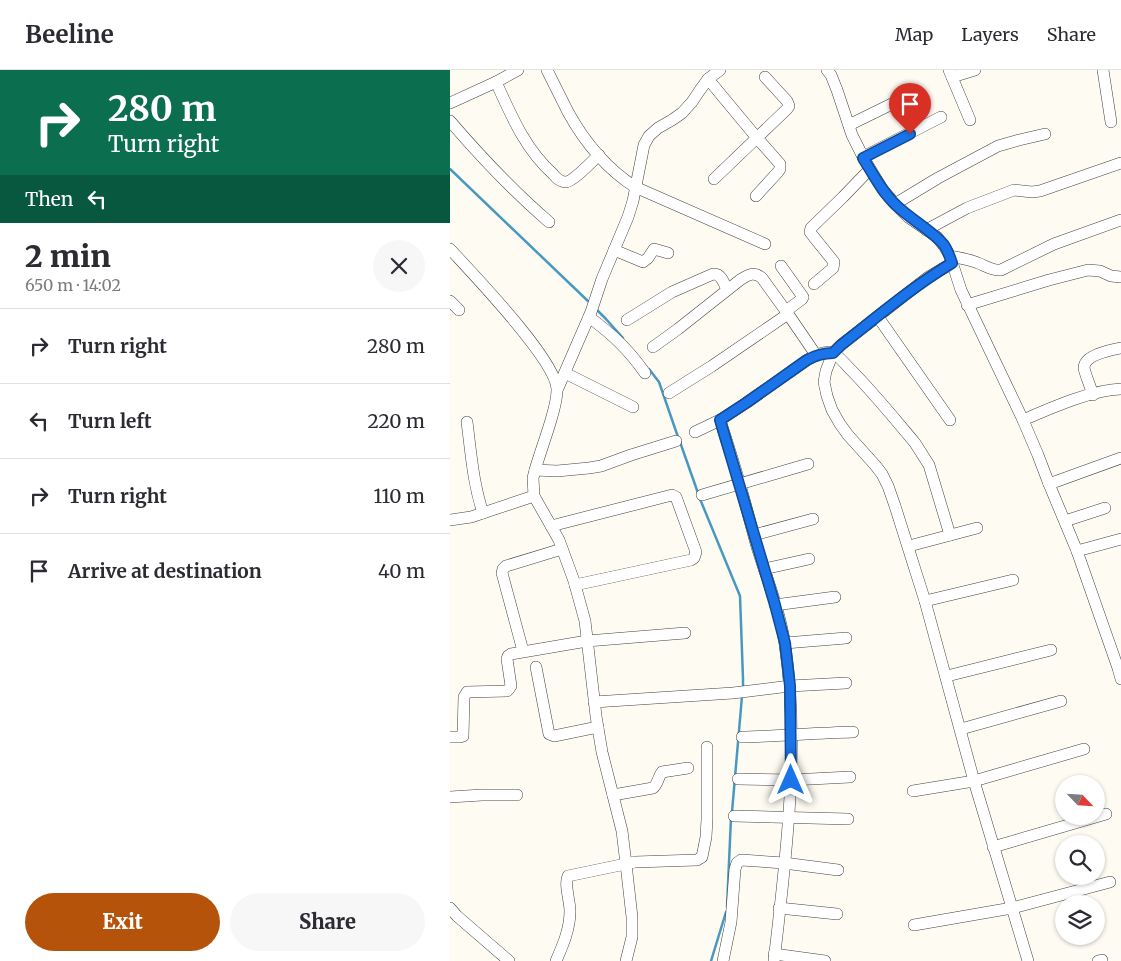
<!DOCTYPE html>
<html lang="en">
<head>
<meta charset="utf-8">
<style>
  :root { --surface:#fff; --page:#f7f7f7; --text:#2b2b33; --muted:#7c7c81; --line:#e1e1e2; --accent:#b45309 }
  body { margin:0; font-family:Merriweather,serif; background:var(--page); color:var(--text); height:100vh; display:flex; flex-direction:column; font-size:19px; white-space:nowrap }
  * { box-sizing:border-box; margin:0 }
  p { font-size:16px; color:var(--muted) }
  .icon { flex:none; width:28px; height:28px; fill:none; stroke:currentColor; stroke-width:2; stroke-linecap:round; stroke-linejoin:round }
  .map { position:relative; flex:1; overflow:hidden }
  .sheet { display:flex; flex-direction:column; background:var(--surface); width:450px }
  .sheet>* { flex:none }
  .top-card { background:#0b6e4f; color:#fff; overflow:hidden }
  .needle { width:32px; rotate:115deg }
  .controls { position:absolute; left:605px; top:705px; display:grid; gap:10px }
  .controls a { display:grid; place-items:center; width:50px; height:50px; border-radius:50%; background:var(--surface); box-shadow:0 1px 4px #0004; font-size:25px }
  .pin { position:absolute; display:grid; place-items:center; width:42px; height:42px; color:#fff; margin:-51px -21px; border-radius:50% 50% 50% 0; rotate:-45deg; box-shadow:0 0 5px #0007 }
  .pin .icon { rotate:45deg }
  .me { position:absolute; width:55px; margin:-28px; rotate:0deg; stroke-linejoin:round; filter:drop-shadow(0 0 4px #0008) }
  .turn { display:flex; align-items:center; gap:18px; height:105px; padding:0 25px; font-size:22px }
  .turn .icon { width:65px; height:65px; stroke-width:2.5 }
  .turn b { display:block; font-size:35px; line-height:42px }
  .then { display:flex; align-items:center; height:48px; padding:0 25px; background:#0003; gap:10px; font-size:19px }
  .round { display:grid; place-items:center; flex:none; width:52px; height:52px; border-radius:26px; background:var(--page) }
  .overview { display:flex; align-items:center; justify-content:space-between; height:85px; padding:0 25px }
  h1 { font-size:30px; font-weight:800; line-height:38px }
  .cta { display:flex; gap:10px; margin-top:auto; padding:10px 25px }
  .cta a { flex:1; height:58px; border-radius:30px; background:var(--accent); color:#fff; font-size:20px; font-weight:800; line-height:58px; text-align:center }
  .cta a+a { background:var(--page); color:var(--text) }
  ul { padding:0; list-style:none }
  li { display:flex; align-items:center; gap:15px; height:75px; padding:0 25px; border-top:1px solid var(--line) }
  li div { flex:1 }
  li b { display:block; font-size:19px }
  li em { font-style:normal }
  header { display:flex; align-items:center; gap:30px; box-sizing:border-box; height:70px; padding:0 25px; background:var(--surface); border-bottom:1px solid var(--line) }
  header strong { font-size:24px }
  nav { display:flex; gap:28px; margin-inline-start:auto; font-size:18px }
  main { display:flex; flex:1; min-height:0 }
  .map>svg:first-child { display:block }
</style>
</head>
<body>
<header>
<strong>Beeline</strong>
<nav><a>Map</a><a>Layers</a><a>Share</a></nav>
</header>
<main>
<section class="sheet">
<div class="top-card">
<div class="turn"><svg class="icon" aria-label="right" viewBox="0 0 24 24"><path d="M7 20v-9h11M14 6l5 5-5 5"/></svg><div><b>280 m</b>Turn right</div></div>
<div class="then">Then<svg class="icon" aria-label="left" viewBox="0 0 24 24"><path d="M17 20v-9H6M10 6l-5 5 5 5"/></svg></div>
</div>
<div class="overview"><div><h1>2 min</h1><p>650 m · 14:02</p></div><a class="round"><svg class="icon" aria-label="close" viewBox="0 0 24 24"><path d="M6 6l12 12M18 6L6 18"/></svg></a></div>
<ul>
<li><svg class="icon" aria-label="right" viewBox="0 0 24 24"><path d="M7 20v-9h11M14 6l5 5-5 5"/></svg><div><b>Turn right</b></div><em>280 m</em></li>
<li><svg class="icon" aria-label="left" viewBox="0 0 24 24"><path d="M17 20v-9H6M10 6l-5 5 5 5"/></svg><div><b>Turn left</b></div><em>220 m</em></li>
<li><svg class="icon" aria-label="right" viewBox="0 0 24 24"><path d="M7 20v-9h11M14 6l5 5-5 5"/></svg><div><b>Turn right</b></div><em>110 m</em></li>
<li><svg class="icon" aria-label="arrive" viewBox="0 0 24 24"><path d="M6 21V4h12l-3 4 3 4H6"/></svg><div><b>Arrive at destination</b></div><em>40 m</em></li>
</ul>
<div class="cta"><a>Exit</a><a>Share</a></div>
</section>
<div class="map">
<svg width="671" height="891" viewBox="0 0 671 891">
  <rect width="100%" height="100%" fill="#fefbf3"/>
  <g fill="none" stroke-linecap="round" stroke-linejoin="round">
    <!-- stream -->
    <g stroke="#4998c2" stroke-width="2.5">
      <path d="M0,99L140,233"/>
      <path d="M146,239L156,249L173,268"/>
      <path d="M199,299L209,312L228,367"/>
      <path d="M230,372L248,423"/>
      <path d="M250,429L290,526L293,609V618"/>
      <path d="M282,742L292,626"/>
      <path d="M277,837L281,748"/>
      <path d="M261,891L276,842"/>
    </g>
    <!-- minor casing -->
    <g stroke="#424242" stroke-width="12">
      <g id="minor">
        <path d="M97,0C104,14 111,28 118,42C134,71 157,99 185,117L315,174"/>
        <path d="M377,0L381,5L387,20L402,65L413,87L433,120L445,134L458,147L487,167L494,176L500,186L511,220L573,350L588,385L599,414L627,481L668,598L671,609"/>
        <path d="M499,0L520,50"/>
        <path d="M653,0L661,52"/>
        <path d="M502,7L525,0"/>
        <path d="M258,9L307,68L330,94V99L328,102L306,126"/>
        <path d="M46,12C61,45 75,79 103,104C106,108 110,112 116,112C124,111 142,91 149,85"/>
        <path d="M0,33L46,12L68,0"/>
        <path d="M0,51C31,87 63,121 99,152"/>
        <path d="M399,55L458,26"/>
        <path d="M413,87L491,47"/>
        <path d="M264,109L337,39L339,36L337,31L315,7"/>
        <path d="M445,134L488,108L548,76L569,70L595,64"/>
        <path d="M476,160L517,138L564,120L582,122L590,121L671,93"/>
        <path d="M0,179C22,203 108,292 107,320C107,330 104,340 101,350C96,367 90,383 85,400L83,408L84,426L109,470L124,511L135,551L146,646L152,682L172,761L176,794L182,847V867L176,891"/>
        <path d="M164,180L193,192L198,188L204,179L218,183"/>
        <path d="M500,186C509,188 519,189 528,193C536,196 542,201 551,200L604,174L671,150"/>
        <path d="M502,193L477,208L391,275L383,283L376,301L374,312L377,326L382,340L390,354L398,365L425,395L432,404L438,416L445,436L475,531L524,711L578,891"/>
        <path d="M331,196L353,227L352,229L336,241"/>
        <path d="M364,214L383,198L384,192L363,166L360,162L361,158L393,127L420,99"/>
        <path d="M0,231L9,240"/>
        <path d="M517,235L599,210L638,200L650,201L661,206L671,207"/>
        <path d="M139,247C163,265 178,279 195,303"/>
        <path d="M428,247L500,350"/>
        <path d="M177,250L222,222L263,204C271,203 274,213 277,220"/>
        <path d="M203,277L228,259L290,210C298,205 304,201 312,208L338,244L366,285"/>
        <path d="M115,303L183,337"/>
        <path d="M108,318L141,242L152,209L178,147L183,131L194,75L199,66L208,58L222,50L232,43L242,32L250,20L258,9L270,0"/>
        <path d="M219,323L262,296L338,244"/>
        <path d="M643,325C641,318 635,304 634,298C634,285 661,280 671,278"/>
        <path d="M270,350C277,372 284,393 290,415C296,435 301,456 307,477C317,509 330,542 335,575C350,677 336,789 324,891"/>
        <path d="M573,350C601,338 641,320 671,319"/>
        <path d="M17,352C21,383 23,413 33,443"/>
        <path d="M245,362L270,350L296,333L357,290C364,286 375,280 383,283C388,285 396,295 400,299C423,322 444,348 465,373L479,395L500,465"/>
        <path d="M85,400L107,401L139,398L151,396L181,385L226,371"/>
        <path d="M599,414L671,388"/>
        <path d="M252,425L358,394"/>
        <path d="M0,450L21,447L84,426"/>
        <path d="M615,451L655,438"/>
        <path d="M101,456L222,425L226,427L246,482L244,488L241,490L125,515"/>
        <path d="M304,465L363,449"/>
        <path d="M459,476L527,458"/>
        <path d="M627,481L671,469"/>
        <path d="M314,499L359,489"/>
        <path d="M475,531L563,510"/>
        <path d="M325,535L385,527"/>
        <path d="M335,573L396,568"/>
        <path d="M73,581L52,503L53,499L56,496L112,479"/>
        <path d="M86,597L99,664L104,666L148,657"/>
        <path d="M497,606L601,580"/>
        <path d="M144,632L283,623L340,616L396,613"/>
        <path d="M511,659L611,631"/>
        <path d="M0,667H10L13,666L14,627L17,622L57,621L59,619L61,616L57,589L58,586L61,584L137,571L235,563"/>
        <path d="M292,667C329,666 366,663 403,662"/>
        <path d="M288,709L341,710L400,707"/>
        <path d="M463,721L524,711L634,679"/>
        <path d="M163,725L203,718C208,714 208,707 212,702L238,698"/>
        <path d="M0,727L32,725H67"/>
        <path d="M284,746L398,749"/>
        <path d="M543,777L656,744"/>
        <path d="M0,838L7,846L59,891"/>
        <path d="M329,838L387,844"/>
        <path d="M464,855L562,838L660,812"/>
        <path d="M324,884L375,891"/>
        <path d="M106,891C113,875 120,859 120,841C120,831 114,814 118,806L185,792L247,790L252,787L256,767L257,749V677"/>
        <path d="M273,891L281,852L285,799L287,793L291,790L334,793L388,800"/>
        <path d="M648,891L652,890"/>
      </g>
    </g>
    <!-- minor -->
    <use href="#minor" stroke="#fff" stroke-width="11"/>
  </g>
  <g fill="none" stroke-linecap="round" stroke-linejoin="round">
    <!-- route casing -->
    <g stroke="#114b97" stroke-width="12">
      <path id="route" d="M341,710L340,616L335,573L325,535L270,350L296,333L357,290C366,285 373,283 383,283L391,275C427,247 462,217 502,193C500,187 498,181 494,175C483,161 460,149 446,135C432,122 423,104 413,88L460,64"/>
    </g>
    <!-- route -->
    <use href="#route" stroke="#1a73e8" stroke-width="9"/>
  </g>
</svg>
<div class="controls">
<a><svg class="needle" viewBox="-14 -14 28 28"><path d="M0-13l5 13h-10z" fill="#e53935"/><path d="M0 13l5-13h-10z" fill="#7c7c81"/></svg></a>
<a><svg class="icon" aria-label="search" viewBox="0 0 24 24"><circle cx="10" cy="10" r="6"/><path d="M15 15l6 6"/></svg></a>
<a><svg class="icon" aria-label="layers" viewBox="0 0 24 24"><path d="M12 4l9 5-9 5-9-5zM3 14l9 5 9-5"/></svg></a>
</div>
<div class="pin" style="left:460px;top:64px;background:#d93025"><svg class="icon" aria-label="arrive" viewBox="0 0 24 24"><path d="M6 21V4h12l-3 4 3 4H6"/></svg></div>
<svg class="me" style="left:341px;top:710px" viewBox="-20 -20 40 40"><path d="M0-17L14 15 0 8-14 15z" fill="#1a73e8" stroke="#fff" stroke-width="4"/></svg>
</div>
</main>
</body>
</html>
